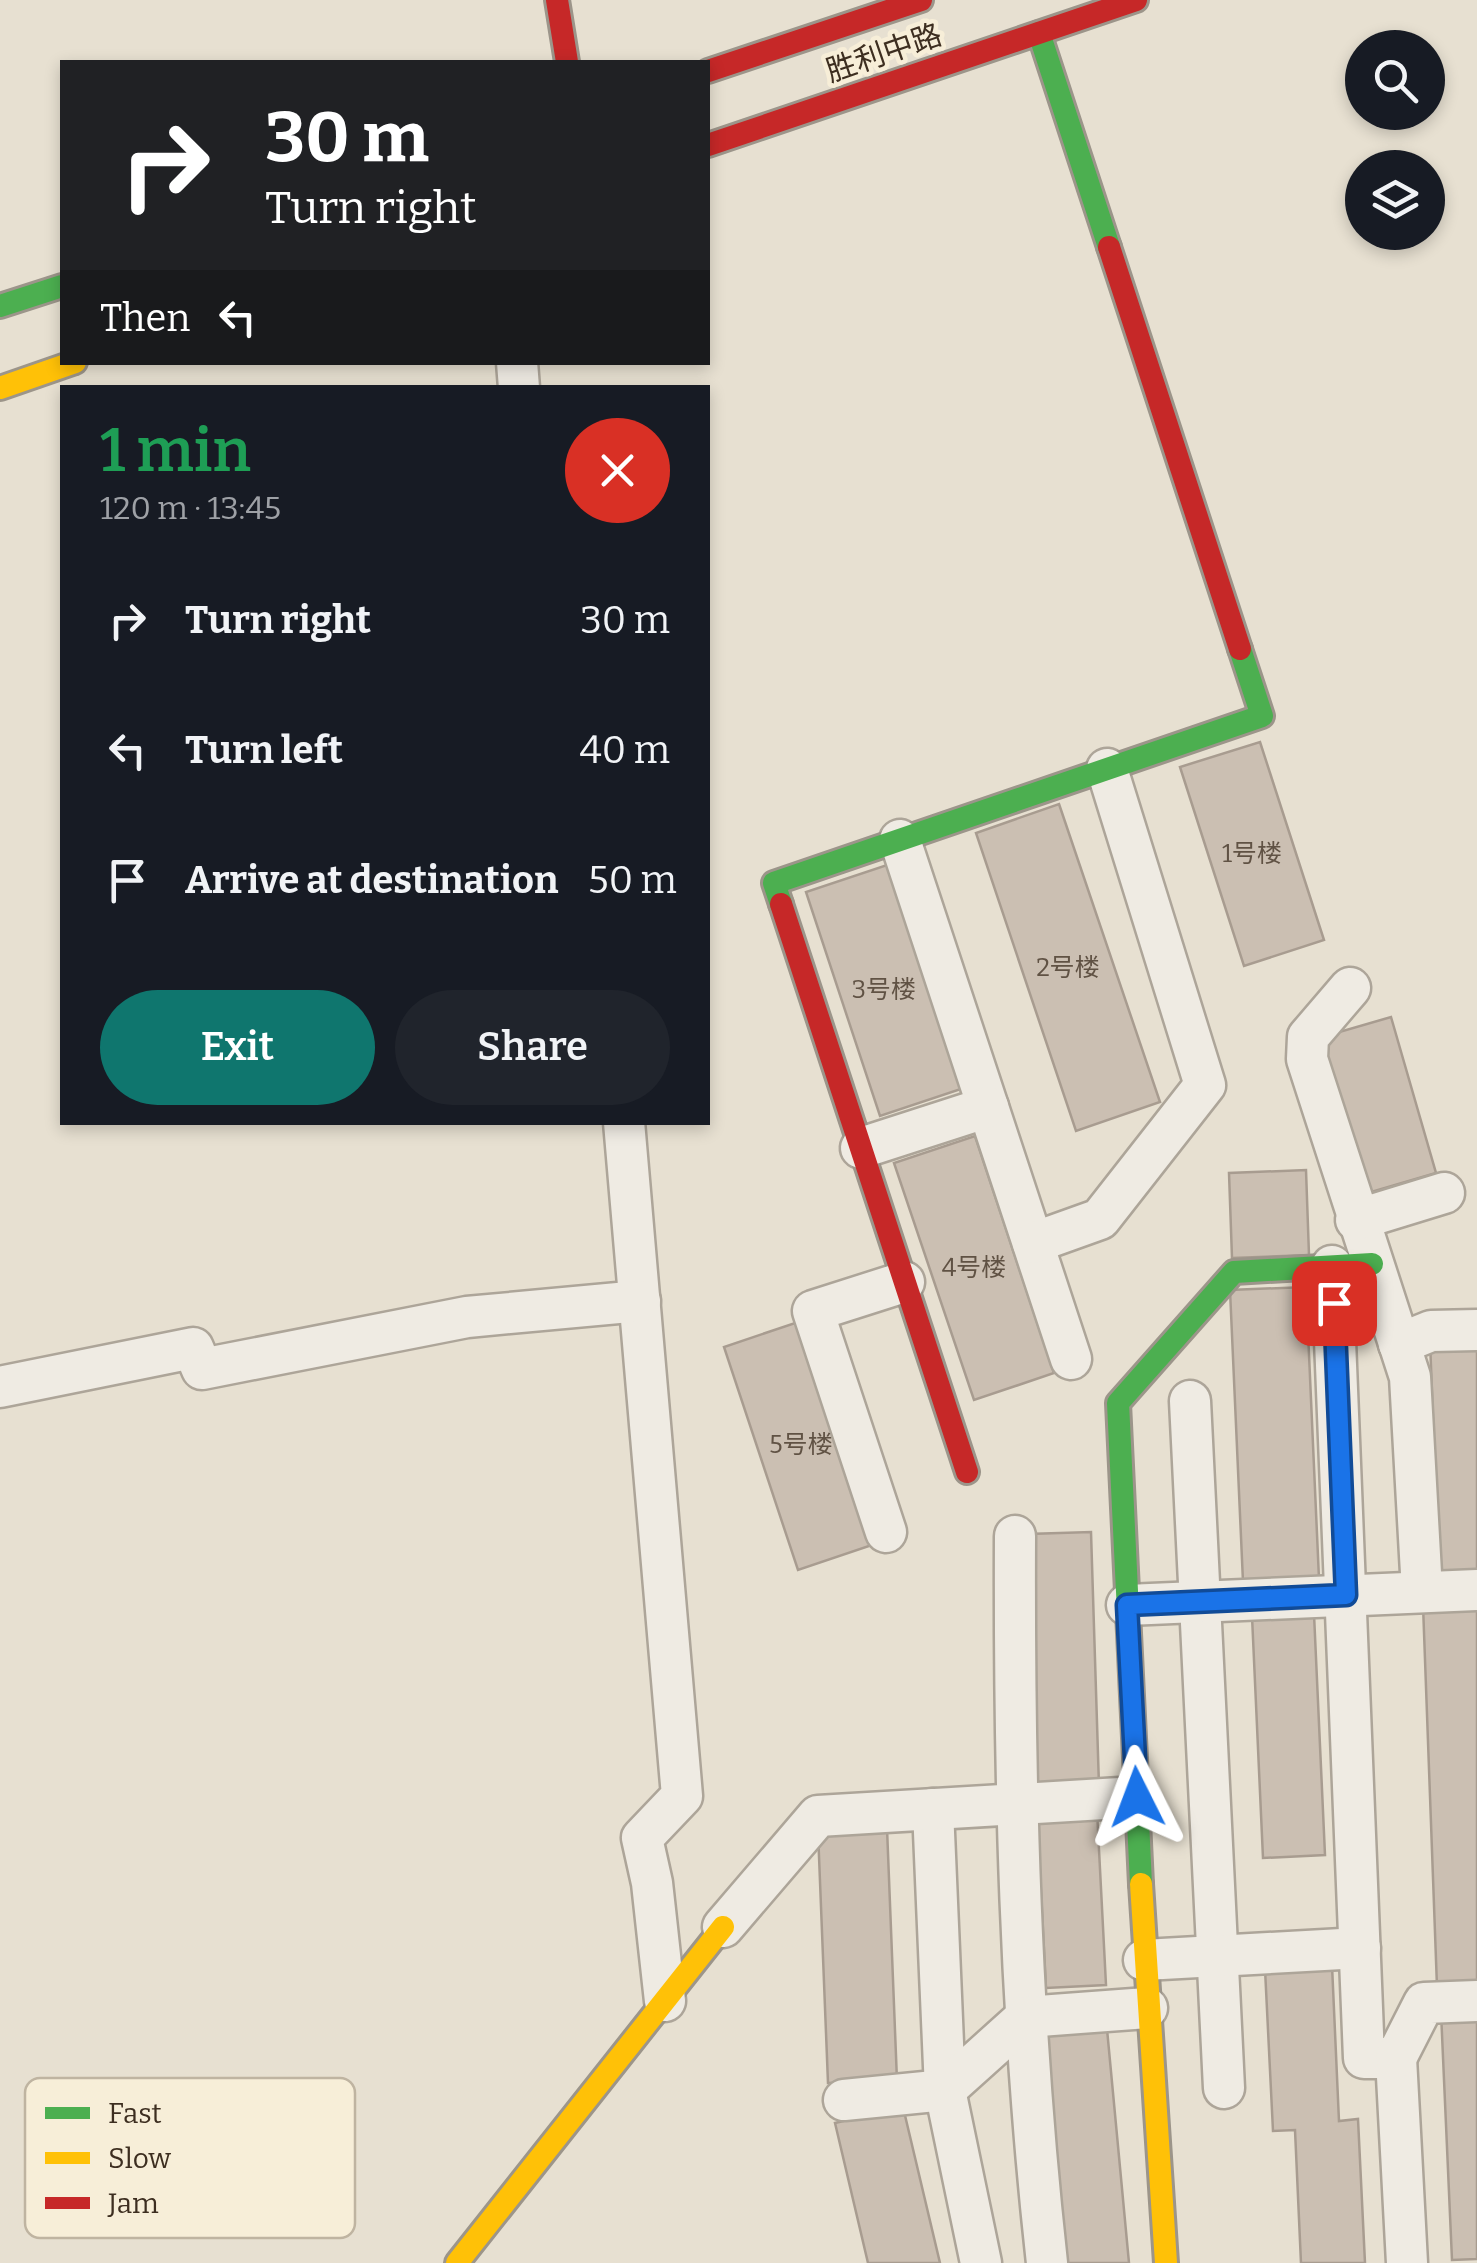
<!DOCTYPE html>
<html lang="en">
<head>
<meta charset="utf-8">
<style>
  :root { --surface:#171b24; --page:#20242c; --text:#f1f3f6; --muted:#9ea1a6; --accent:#0f766e }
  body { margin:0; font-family:Bitter,"Noto Sans SC",serif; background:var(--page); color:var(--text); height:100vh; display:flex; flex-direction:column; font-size:38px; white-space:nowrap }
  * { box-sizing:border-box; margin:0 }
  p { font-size:32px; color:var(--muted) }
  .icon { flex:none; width:55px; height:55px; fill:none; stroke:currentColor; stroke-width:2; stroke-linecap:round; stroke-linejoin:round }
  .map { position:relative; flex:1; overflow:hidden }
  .sheet { position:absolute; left:60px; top:385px; width:650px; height:740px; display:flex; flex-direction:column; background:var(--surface); border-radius:0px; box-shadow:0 5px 15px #0003 }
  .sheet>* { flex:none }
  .hud { position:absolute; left:60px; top:60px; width:650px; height:305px; border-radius:0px; box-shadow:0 5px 15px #0003; background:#202124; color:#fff; overflow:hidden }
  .fabs { position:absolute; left:1345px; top:30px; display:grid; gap:20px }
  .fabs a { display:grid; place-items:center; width:100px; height:100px; border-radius:50%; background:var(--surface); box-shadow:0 5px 15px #0003; font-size:50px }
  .pin { position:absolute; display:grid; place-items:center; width:85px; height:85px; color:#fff; margin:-42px; border-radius:20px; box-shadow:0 5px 15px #0006 }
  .me { position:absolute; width:110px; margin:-55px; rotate:357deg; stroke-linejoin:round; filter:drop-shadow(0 0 8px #0008) }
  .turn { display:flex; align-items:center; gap:35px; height:210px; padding:0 40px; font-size:45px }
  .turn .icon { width:130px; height:130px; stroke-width:2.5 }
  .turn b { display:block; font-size:70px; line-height:85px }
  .then { display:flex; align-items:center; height:95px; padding:0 40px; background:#0003; gap:20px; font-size:38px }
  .round { display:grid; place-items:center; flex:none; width:105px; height:105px; border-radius:52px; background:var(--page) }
  .headline { display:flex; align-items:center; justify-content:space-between; height:170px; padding:0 40px }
  h1 { font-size:60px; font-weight:600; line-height:75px; color:#1e9e55 }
  .button { display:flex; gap:20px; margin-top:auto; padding:20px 40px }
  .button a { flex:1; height:115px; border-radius:60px; background:var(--accent); color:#fff; font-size:40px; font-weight:600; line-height:115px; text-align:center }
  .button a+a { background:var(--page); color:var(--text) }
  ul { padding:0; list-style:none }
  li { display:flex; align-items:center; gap:30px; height:130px; padding:0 40px }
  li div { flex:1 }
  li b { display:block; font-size:38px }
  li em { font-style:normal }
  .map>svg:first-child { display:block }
</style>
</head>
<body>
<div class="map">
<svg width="1477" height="2263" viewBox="0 0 1477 2263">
  <rect width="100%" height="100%" fill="#e7e0d1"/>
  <!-- building -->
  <g fill="#cbbfb2" stroke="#a89c90" stroke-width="2.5">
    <path d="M1260,742L1324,940L1244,966L1180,767Z"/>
    <path d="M1059,804L1160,1102L1076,1131L976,833Z"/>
    <path d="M887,865L961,1089L880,1116L806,892Z"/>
    <path d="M1391,1017L1436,1173L1361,1195L1315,1039Z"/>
    <path d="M975,1136L1054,1373L974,1400L894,1163Z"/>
    <path d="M1306,1170L1309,1255L1232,1258L1229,1173Z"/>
    <path d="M1306,1287L1319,1579L1243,1582L1230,1290Z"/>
    <path d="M804,1320L878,1543L798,1570L724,1347Z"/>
    <path d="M1477,1340V1570L1439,1572L1430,1341Z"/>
    <path d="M1091,1532L1099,1786L1036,1788L1028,1534Z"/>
    <path d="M1477,1603V1985L1437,1987L1423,1605Z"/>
    <path d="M1314,1614L1325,1855L1263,1858L1252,1616Z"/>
    <path d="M1097,1811L1106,1985L1046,1988L1037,1814Z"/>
    <path d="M887,1828L897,2081L828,2083L818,1831Z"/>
    <path d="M1332,1965L1339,2121L1358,2119L1365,2263H1301L1295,2130L1273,2131L1265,1969Z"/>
    <path d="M1477,2011V2259L1452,2260L1441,2012Z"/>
    <path d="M1107,2029L1129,2263H1066L1044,2036Z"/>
    <path d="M903,2107L940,2263H868L835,2123Z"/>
  </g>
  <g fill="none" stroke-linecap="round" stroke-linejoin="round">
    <!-- street casing -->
    <g stroke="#ada599" stroke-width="45">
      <g id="street">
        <path d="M517,362L519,388"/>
        <path d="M900,840L1071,1359"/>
        <path d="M1350,988L1308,1037L1307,1059L1410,1377L1422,1591"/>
        <path d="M624,1122L682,1796L642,1838L652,1883L665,2001"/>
        <path d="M861,1148L988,1107"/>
        <path d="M1356,1220L1444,1193"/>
        <path d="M1033,1243L1100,1219L1205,1085L1107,769"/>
        <path d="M1332,1266L1364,2058H1396L1407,2263"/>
        <path d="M1399,1344L1431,1331L1477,1330"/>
        <path d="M0,1387L193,1348L202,1369L467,1317L640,1301"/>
        <path d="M1190,1401L1224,2088"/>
        <path d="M886,1532L813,1311L904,1282"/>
        <path d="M1015,1536C1014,1779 1020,2021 1047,2263"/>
        <path d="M1127,1605L1477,1590"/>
        <path d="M933,1809L945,2090L981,2263"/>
        <path d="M723,1927L818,1816L1137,1797"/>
        <path d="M1144,1960L1360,1948"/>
        <path d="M1396,2058L1424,2003L1477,2001"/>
        <path d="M844,2100L945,2090L1026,2017L1147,2008"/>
      </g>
    </g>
    <!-- fast casing -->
    <g stroke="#9c958a" stroke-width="28">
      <g id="fast">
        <path d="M1039,33L1109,247"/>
        <path d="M0,306L62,286"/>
        <path d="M781,904L774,883L1262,716L1240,649"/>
        <path d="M1141,1884L1118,1403L1234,1272L1372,1264"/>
      </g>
    </g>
    <!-- slow casing -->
    <g stroke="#9c958a" stroke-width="28">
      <g id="slow">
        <path d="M0,388L75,362"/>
        <path d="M1141,1884L1166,2263"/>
        <path d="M457,2263L723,1927"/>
      </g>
    </g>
    <!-- jam casing -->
    <g stroke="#9c958a" stroke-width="28">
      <g id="jam">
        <path d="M557,0L567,62"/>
        <path d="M708,71L921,0"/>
        <path d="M708,145L1136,0"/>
        <path d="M1109,247L1240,649"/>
        <path d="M781,904L967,1472"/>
      </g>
    </g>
    <!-- street -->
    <use href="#street" stroke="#efebe3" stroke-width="40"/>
    <!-- fast -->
    <use href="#fast" stroke="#4caf50" stroke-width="22"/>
    <!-- slow -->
    <use href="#slow" stroke="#ffc107" stroke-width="22"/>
    <!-- jam -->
    <use href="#jam" stroke="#c62828" stroke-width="22"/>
  </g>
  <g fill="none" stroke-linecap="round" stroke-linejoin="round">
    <!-- route casing -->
    <g stroke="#114b97" stroke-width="25">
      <path id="route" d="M1137,1797L1127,1605L1346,1595L1334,1303"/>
    </g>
    <!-- route -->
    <use href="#route" stroke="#1a73e8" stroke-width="18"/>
  </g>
  <g text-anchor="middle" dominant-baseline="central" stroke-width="9" stroke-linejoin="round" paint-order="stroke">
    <!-- number labels -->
    <g font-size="25" fill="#605244">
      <text x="1252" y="854">1号楼</text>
      <text x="1068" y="968">2号楼</text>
      <text x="884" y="990">3号楼</text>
      <text x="974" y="1268">4号楼</text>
      <text x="801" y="1445">5号楼</text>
    </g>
    <!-- street labels -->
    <g font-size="30" fill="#3d2e20" stroke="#f7eed8">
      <text transform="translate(884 53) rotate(-19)">胜利中路</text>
    </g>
  </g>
  <!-- legend -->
  <rect x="25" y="2078" width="330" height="160" rx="15" fill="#f7eed8" stroke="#bfb4a1" stroke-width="2.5"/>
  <rect x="45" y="2107" width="45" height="12" fill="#4caf50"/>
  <rect x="45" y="2152" width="45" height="12" fill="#ffc107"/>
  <rect x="45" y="2197" width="45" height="12" fill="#c62828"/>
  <g font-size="28" fill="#3d2e20">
    <text x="108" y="2123">Fast</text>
    <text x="108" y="2168">Slow</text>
    <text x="108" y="2213">Jam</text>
  </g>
</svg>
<div class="fabs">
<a><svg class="icon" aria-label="search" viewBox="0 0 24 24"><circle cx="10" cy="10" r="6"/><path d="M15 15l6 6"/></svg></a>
<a><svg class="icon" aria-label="layers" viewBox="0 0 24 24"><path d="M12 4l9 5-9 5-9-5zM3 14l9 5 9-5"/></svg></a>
</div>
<div class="pin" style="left:1334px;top:1303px;background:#d93025"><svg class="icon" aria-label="arrive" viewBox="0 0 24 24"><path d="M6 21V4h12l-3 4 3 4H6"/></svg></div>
<svg class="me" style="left:1137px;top:1797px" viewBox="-20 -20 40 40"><path d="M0-17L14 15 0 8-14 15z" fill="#1a73e8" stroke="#fff" stroke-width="4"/></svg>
<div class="hud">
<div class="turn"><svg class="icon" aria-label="right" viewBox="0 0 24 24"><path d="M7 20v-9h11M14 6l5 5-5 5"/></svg><div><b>30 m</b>Turn right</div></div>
<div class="then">Then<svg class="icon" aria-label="left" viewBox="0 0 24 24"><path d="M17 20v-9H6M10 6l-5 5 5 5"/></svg></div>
</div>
<section class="sheet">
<div class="headline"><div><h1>1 min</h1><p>120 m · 13:45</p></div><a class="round" style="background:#d93025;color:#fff"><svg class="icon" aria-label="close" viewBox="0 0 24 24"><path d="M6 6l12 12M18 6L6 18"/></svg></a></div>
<ul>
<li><svg class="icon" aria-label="right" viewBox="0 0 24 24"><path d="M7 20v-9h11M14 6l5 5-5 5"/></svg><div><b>Turn right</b></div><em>30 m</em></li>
<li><svg class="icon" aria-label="left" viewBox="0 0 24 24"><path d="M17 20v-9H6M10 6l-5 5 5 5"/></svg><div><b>Turn left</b></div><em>40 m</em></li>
<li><svg class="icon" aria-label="arrive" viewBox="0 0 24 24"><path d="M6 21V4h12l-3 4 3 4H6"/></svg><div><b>Arrive at destination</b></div><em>50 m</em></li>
</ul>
<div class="button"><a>Exit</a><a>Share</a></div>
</section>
</div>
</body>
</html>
